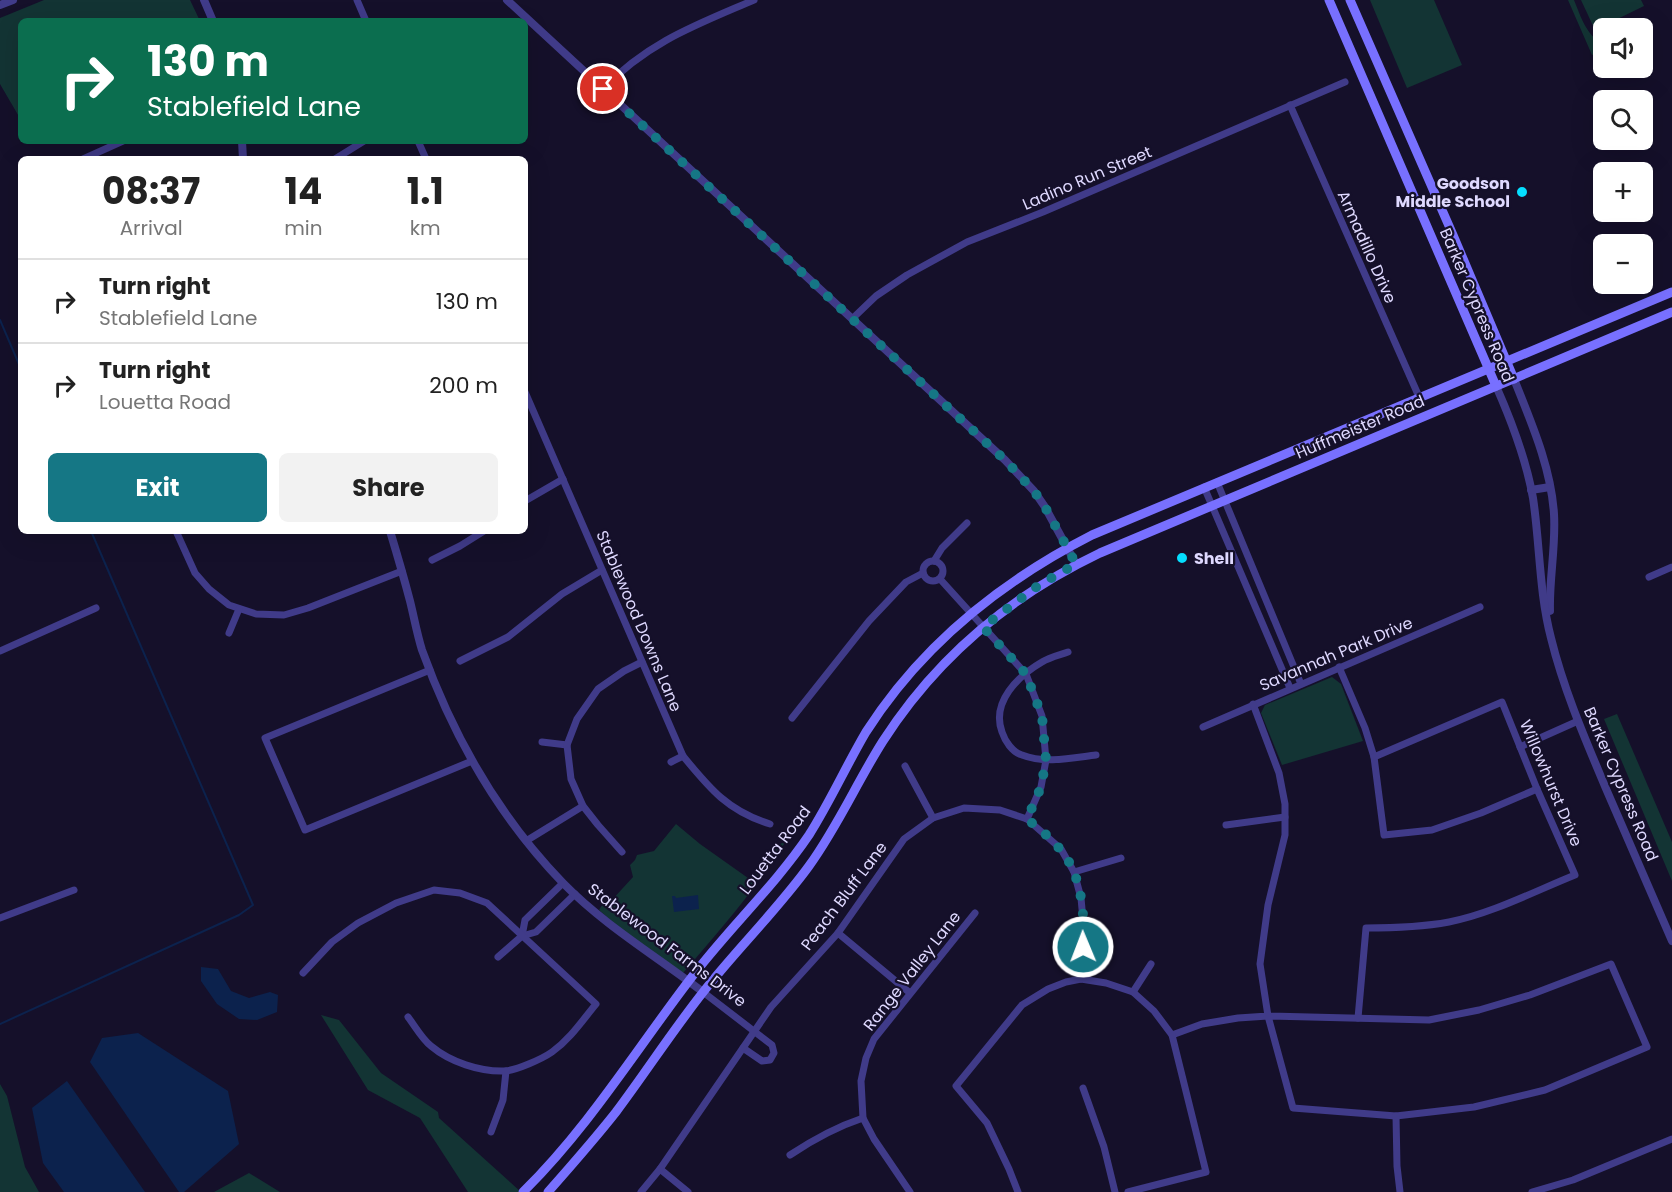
<!DOCTYPE html>
<html lang="en">
<head>
<meta charset="utf-8">
<style>
  :root { --surface:#fff; --page:#f2f2f2; --text:#222; --muted:#767676; --line:#e0e0e0; --accent:#157785 }
  body { margin:0; font-family:Poppins,sans-serif; background:var(--page); color:var(--text); height:100vh; display:flex; flex-direction:column; font-size:22px; white-space:nowrap }
  * { box-sizing:border-box; margin:0 }
  p { font-size:20px; color:var(--muted) }
  .icon { flex:none; width:33px; height:33px; fill:none; stroke:currentColor; stroke-width:2; stroke-linecap:round; stroke-linejoin:round }
  .map { position:relative; flex:1; overflow:hidden }
  .details { position:absolute; left:18px; top:156px; width:510px; height:378px; display:flex; flex-direction:column; background:var(--surface); border-radius:9px; box-shadow:0 6px 24px #0002 }
  .details>* { flex:none }
  .top-card { position:absolute; left:18px; top:18px; width:510px; height:126px; border-radius:9px; box-shadow:0 6px 24px #0002; background:#0b6e4f; color:#fff; overflow:hidden }
  .controls { position:absolute; left:1593px; top:18px; display:grid; gap:12px }
  .controls a { display:grid; place-items:center; width:60px; height:60px; border-radius:9px; background:var(--surface); box-shadow:0 6px 24px #0002; font-size:30px }
  .pin { position:absolute; display:grid; place-items:center; width:51px; height:51px; color:#fff; margin:-26px; border:3px solid #fff; border-radius:50%; box-shadow:0 2px 6px #0007 }
  .me { position:absolute; width:66px; margin:-33px; rotate:359deg; stroke-linejoin:round; filter:drop-shadow(0 0 4px #0008) }
  .turn { display:flex; align-items:center; gap:21px; height:126px; padding:0 30px; font-size:27px }
  .turn .icon { width:78px; height:78px; stroke-width:2.5 }
  .turn b { display:block; font-size:42px; line-height:51px }
  .eta { display:flex; justify-content:space-evenly; align-items:center; height:102px; text-align:center }
  .eta b { font-size:36px; font-weight:700; line-height:42px }
  .action { display:flex; gap:12px; margin-top:auto; padding:12px 30px }
  .action a { flex:1; height:69px; border-radius:9px; background:var(--accent); color:#fff; font-size:24px; font-weight:700; line-height:69px; text-align:center }
  .action a+a { background:var(--page); color:var(--text) }
  ul { padding:0; list-style:none }
  li { display:flex; align-items:center; gap:18px; height:84px; padding:0 30px; border-top:2px solid var(--line) }
  li div { flex:1 }
  li b { display:block; font-size:22px }
  li em { font-style:normal }
  .map>svg:first-child { display:block }
</style>
</head>
<body>
<div class="map">
<svg width="1672" height="1192" viewBox="0 0 1672 1192">
  <rect width="100%" height="100%" fill="#15102a"/>
  <!-- green -->
  <g fill="#133434">
    <path d="M44,0H190L200,21H21V120L0,84V18Z"/>
    <path d="M1370,0H1434L1462,65L1407,88Z"/>
    <path d="M1568,0H1574C1581,17 1586,35 1603,44V50L1594,45L1597,53L1592,55Z"/>
    <path d="M1581,0H1641L1644,6L1595,30Z"/>
    <path d="M1332,677L1341,684L1363,741L1282,765L1261,713L1265,705Z"/>
    <path d="M1617,714L1672,842V881L1604,719Z"/>
    <path d="M676,824L700,844L748,878L754,876L769,850L786,841C756,889 720,930 683,973L623,931L599,910L604,902L611,901L633,877L630,865L635,860L637,855L654,851Z"/>
    <path d="M321,1015L339,1020L381,1073L438,1112L439,1118L521,1192H468L420,1118L368,1090Z"/>
    <path d="M0,1084L7,1096L25,1167L39,1192H0Z"/>
    <path d="M249,1173L280,1192H214Z"/>
  </g>
  <!-- water -->
  <g fill="#0c224d">
    <path d="M698,895L699,909L674,912L672,896H675L676,898Z"/>
    <path d="M201,967L218,969L231,991L249,998L270,992L278,995L277,1012L257,1020L239,1019L217,1004L201,981Z"/>
    <path d="M138,1033L228,1091L239,1144L184,1192H179L90,1062L102,1038Z"/>
    <path d="M67,1081L145,1192H64L43,1163L32,1108Z"/>
  </g>
  <g fill="none" stroke-linecap="round" stroke-linejoin="round">
    <!-- stream -->
    <g stroke="#0c224d" stroke-width="2">
      <path d="M0,320L21,369"/>
      <path d="M0,1024L239,915L253,905L91,531"/>
    </g>
    <!-- minor -->
    <g stroke="#403b89" stroke-width="7">
      <path d="M357,0L366,21"/>
      <path d="M603,89C648,42 696,25 754,0"/>
      <path d="M1290,105L1420,399"/>
      <path d="M418,141L426,159"/>
      <path d="M83,159L123,141"/>
      <path d="M335,159L364,141"/>
      <path d="M852,319L876,296L907,275L967,242L1043,212L1345,82"/>
      <path d="M525,392L683,756C710,789 728,811 770,824"/>
      <path d="M1217,482L1301,684"/>
      <path d="M1204,487L1290,688"/>
      <path d="M525,501L563,479"/>
      <path d="M176,531L195,573L209,589L229,605L256,614L284,615L308,608L402,571"/>
      <path d="M432,560L460,546L484,531"/>
      <circle cx="933" cy="571" r="10"/>
      <path d="M934,561L942,548L967,523"/>
      <path d="M1649,577L1672,567"/>
      <path d="M940,579L1026,674L1042,716L1046,760L1041,787L1027,819"/>
      <path d="M229,633L239,609"/>
      <path d="M0,651L96,608"/>
      <path d="M1068,652C1060,655 1050,657 1042,662C1018,676 991,702 1002,732C1005,741 1012,752 1022,755C1045,764 1072,758 1096,755"/>
      <path d="M460,661L508,637L562,594L602,570"/>
      <path d="M1339,667L1365,728L1374,757L1384,835L1432,830L1481,813L1537,789"/>
      <path d="M430,670L265,738L305,830L472,761"/>
      <path d="M792,718L869,621L906,582L923,573"/>
      <path d="M1203,727L1480,607"/>
      <path d="M542,742L567,745"/>
      <path d="M1520,747L1578,721"/>
      <path d="M671,762L683,756"/>
      <path d="M905,766L933,818"/>
      <path d="M1226,825L1285,817"/>
      <path d="M526,841L583,806"/>
      <path d="M622,852L598,825L583,806L571,779L567,745L577,719L598,689L624,671L642,662"/>
      <path d="M1074,872L1121,858"/>
      <path d="M0,918L74,890"/>
      <path d="M838,933L910,993"/>
      <path d="M522,936L525,920L563,883"/>
      <path d="M498,957L522,936L536,932L575,894"/>
      <path d="M303,973L332,942L358,923L396,903L434,890L460,893L487,903L596,1004C582,1021 570,1039 552,1052C542,1059 517,1070 505,1071C480,1072 450,1062 431,1046C422,1039 415,1026 408,1017"/>
      <path d="M703,992L772,1045L774,1053L770,1060L762,1061L743,1048"/>
      <path d="M1133,992L1151,964"/>
      <path d="M1358,1018L1366,928C1394,928 1422,927 1449,922C1491,914 1535,891 1575,875L1537,789L1502,702L1374,757"/>
      <path d="M1172,1035L1202,1024L1238,1018L1268,1016L1429,1020L1479,1010L1530,995L1611,964L1647,1047L1545,1090L1474,1107L1396,1116L1293,1108L1268,1016L1260,964L1268,905L1285,835V804L1279,773L1253,704"/>
      <path d="M1083,1088L1104,1147L1115,1192"/>
      <path d="M1396,1116L1397,1166L1400,1192"/>
      <path d="M491,1132L503,1100L506,1071"/>
      <path d="M790,1155C814,1139 836,1127 863,1118"/>
      <path d="M660,1169L688,1192"/>
      <path d="M641,1192L660,1169L771,1007L838,933L904,839L933,818L964,808L1000,810L1027,819L1061,849L1074,872L1081,898L1084,931L1081,979"/>
      <path d="M910,1192L874,1139L863,1118L861,1081L866,1058L874,1039L975,913"/>
      <path d="M1018,1192L1009,1169L987,1123L956,1086L1022,1005L1048,989L1066,982L1081,979L1106,983L1133,992L1154,1011L1172,1035L1206,1172L1128,1192"/>
      <path d="M1532,1192L1573,1180L1672,1139"/>
    </g>
    <!-- tertiary -->
    <g stroke="#403b89" stroke-width="8">
      <path d="M204,0L213,21"/>
      <path d="M507,0L1005,460L1034,491L1045,507L1076,564"/>
      <path d="M0,5L13,0"/>
      <path d="M242,141L243,159"/>
      <path d="M1514,379C1531,422 1551,467 1554,514C1556,547 1549,579 1550,611"/>
      <path d="M1496,386C1512,422 1526,459 1533,498C1540,544 1539,592 1551,638C1564,691 1586,741 1607,791C1629,841 1650,891 1672,941"/>
      <path d="M1531,490L1550,487"/>
      <path d="M390,531C397,554 404,578 410,601C414,617 417,634 422,650C453,736 499,817 563,883C604,925 656,956 703,992"/>
    </g>
    <!-- secondary -->
    <g stroke="#7870ff" stroke-width="9">
      <path d="M1329,0L1496,386"/>
      <path d="M1350,0L1453,235L1514,379"/>
      <path d="M523,1192C587,1129 634,1053 688,982C726,931 773,888 809,835C830,802 846,766 866,732C921,646 1002,581 1092,535L1672,292"/>
      <path d="M548,1192C571,1166 594,1140 616,1112C646,1072 673,1030 704,991C738,948 777,910 809,866C838,826 857,782 883,741C937,657 1010,596 1100,553L1672,312"/>
    </g>
  </g>
  <g fill="none" stroke-linecap="round" stroke-linejoin="round">
    <!-- route -->
    <path stroke="#157785" stroke-width="10" stroke-dasharray="0 18" d="M603,89L1005,460L1034,491L1045,507L1076,564L1039,585L983,627L1026,674L1042,716L1046,760L1041,787L1027,819C1038,828 1050,837 1059,848C1082,873 1085,914 1083,947"/>
  </g>
  <!-- markers -->
  <g fill="#05deff" stroke="#15102a" stroke-width="2">
    <circle cx="1522" cy="192" r="6"/>
    <circle cx="1182" cy="558" r="6"/>
  </g>
  <g text-anchor="middle" dominant-baseline="central" stroke-width="4.5" stroke-linejoin="round" paint-order="stroke">
    <!-- street labels -->
    <g font-size="16" fill="#dfd9ff" stroke="#15102a">
      <text transform="translate(1087 178) rotate(-23)">Ladino Run Street</text>
      <text transform="translate(1367 247) rotate(66)">Armadillo Drive</text>
      <text transform="translate(1477 305) rotate(67)">Barker Cypress Road</text>
      <text transform="translate(1360 427) rotate(-23)">Huffmeister Road</text>
      <text transform="translate(639 621) rotate(67)">Stablewood Downs Lane</text>
      <text transform="translate(1336 654) rotate(-23)">Savannah Park Drive</text>
      <text transform="translate(1551 783) rotate(67)">Willowhurst Drive</text>
      <text transform="translate(1621 784) rotate(67)">Barker Cypress Road</text>
      <text transform="translate(775 850) rotate(-53)">Louetta Road</text>
      <text transform="translate(844 896) rotate(-53)">Peach Bluff Lane</text>
      <text transform="translate(667 945) rotate(37)">Stablewood Farms Drive</text>
      <text transform="translate(912 971) rotate(-52)">Range Valley Lane</text>
    </g>
    <!-- poi labels -->
    <g font-size="16" font-weight="bold" fill="#dfd9ff" stroke="#15102a" text-anchor="end">
      <text x="1510" y="183">Goodson<tspan x="1510" dy="18">Middle School</tspan></text>
      <text x="1194" y="558" text-anchor="start">Shell</text>
    </g>
  </g>
</svg>
<div class="controls">
<a><svg class="icon" aria-label="sound" viewBox="0 0 24 24"><path d="M4 9h4l5-4v14l-5-4H4zM17 9q2 3 0 6"/></svg></a>
<a><svg class="icon" aria-label="search" viewBox="0 0 24 24"><circle cx="10" cy="10" r="6"/><path d="M15 15l6 6"/></svg></a>
<a>+</a>
<a>−</a>
</div>
<div class="pin" style="left:603px;top:89px;background:#d93025"><svg class="icon" aria-label="arrive" viewBox="0 0 24 24"><path d="M6 21V4h12l-3 4 3 4H6"/></svg></div>
<svg class="me" style="left:1083px;top:947px" viewBox="-20 -20 40 40"><circle r="17" fill="#157785" stroke="#fff" stroke-width="3"/><path d="M0-11L8 9 0 5-8 9z" fill="#fff"/></svg>
<div class="top-card">
<div class="turn"><svg class="icon" aria-label="right" viewBox="0 0 24 24"><path d="M7 20v-9h11M14 6l5 5-5 5"/></svg><div><b>130 m</b>Stablefield Lane</div></div>
</div>
<section class="details">
<div class="eta">
<div><b>08:37</b><p>Arrival</p></div>
<div><b>14</b><p>min</p></div>
<div><b>1.1</b><p>km</p></div>
</div>
<ul>
<li><svg class="icon" aria-label="right" viewBox="0 0 24 24"><path d="M7 20v-9h11M14 6l5 5-5 5"/></svg><div><b>Turn right</b><p>Stablefield Lane</p></div><em>130 m</em></li>
<li><svg class="icon" aria-label="right" viewBox="0 0 24 24"><path d="M7 20v-9h11M14 6l5 5-5 5"/></svg><div><b>Turn right</b><p>Louetta Road</p></div><em>200 m</em></li>
</ul>
<div class="action"><a>Exit</a><a>Share</a></div>
</section>
</div>
</body>
</html>
